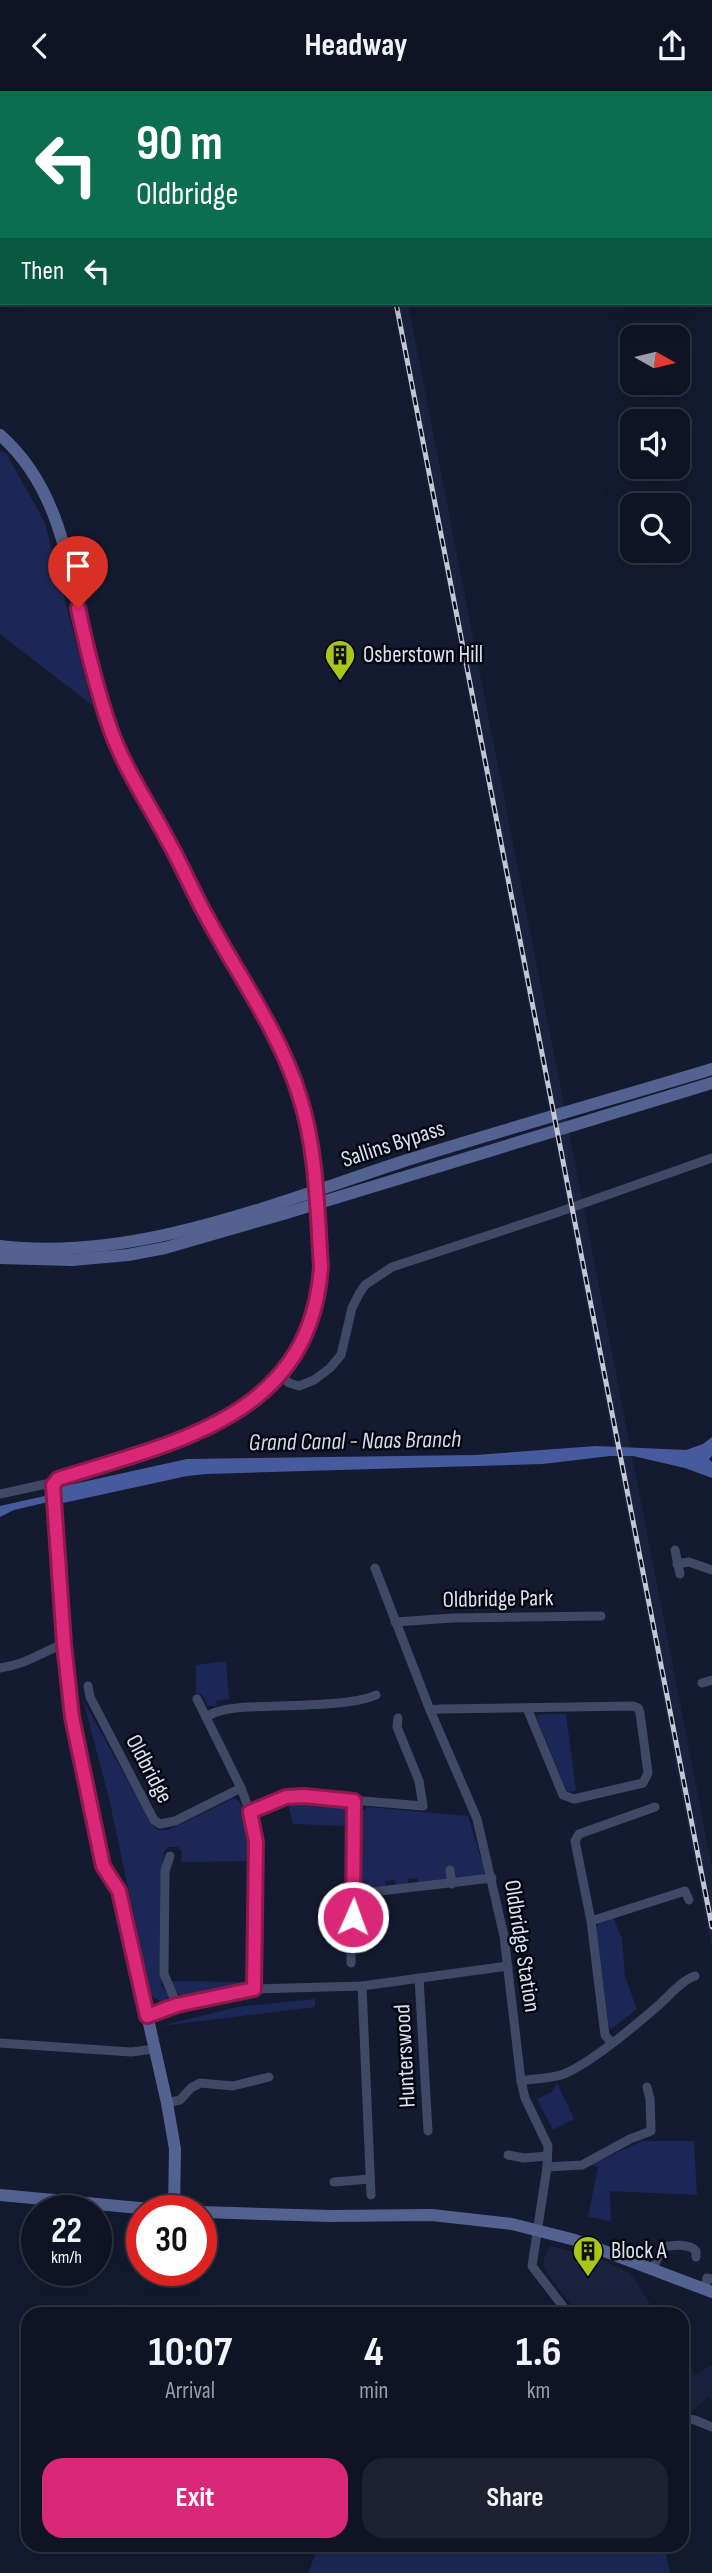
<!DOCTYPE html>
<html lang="en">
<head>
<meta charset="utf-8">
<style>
  :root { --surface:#0f1424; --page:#1d2131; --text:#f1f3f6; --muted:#9b9ea6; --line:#2f3341; --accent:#db2777 }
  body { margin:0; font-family:"Sofia Sans Condensed",sans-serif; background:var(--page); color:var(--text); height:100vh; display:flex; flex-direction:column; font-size:26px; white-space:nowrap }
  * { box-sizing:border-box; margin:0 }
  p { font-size:23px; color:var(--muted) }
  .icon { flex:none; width:38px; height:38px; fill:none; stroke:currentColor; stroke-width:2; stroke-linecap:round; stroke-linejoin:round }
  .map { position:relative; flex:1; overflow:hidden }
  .sheet { position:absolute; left:21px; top:2216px; width:668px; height:245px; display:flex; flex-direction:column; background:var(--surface); border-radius:21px; box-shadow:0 7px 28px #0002,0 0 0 2px var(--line) }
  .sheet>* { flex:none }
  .guide { position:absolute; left:0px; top:0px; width:712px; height:214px; box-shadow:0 7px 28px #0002,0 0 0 2px var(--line); background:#0b6e4f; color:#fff; overflow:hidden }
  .needle { width:46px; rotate:98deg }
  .tools { position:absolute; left:620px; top:234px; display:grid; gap:14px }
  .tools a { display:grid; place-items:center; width:70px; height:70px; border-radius:14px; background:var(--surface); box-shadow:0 7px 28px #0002,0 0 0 2px var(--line); font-size:35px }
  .speed { position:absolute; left:21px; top:2104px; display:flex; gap:14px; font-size:35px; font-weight:700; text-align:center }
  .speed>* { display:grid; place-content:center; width:91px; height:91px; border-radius:50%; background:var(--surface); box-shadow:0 7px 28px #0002,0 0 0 2px var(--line); line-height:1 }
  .speed small { font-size:18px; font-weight:400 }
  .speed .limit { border:10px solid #d22; background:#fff; color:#111 }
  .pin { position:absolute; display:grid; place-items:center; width:60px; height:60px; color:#fff; margin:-72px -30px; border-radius:50% 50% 50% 0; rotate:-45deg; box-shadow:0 0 7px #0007 }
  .pin .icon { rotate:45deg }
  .me { position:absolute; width:77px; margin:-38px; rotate:2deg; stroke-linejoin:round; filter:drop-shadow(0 0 5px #0008) }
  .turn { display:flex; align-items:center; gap:24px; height:147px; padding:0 21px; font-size:32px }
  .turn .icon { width:91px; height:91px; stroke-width:2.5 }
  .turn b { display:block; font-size:49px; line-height:60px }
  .then { display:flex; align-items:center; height:66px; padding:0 21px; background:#0003; gap:14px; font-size:26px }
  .eta { display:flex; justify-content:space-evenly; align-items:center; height:119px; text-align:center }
  .eta b { font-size:42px; font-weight:700; line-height:49px }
  .action { display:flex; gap:14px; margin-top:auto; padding:14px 21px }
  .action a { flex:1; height:80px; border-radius:21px; background:var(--accent); color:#fff; font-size:28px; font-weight:700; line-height:80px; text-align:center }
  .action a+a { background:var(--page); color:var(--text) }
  header { display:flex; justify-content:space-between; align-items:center; height:91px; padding:0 21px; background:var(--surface); font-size:32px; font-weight:700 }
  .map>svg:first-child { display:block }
</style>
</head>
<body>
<header><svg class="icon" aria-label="back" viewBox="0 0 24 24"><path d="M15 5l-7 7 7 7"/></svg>Headway<svg class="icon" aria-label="share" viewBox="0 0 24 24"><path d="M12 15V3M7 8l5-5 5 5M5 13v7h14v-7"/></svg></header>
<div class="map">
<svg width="712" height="2482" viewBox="0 0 712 2482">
  <rect width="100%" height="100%" fill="#141b30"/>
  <!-- built -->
  <g fill="#1a223d">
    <path d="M393,212H408L699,1709L712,1778V1859Z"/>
    <path d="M550,2155L601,2168L630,2182L656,2222H581L561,2201L544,2177V2168Z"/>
    <path d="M682,2264L695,2284L712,2274V2310L709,2306L691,2321L683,2320Z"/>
  </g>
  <!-- green -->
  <g fill="#1c2757">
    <path d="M0,360L6,362L45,432L92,614L0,543Z"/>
    <path d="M226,1570L229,1608L216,1610L217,1615H208L202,1603L196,1604V1574Z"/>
    <path d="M83,1609L134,1701L152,1733L158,1739H168L234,1707C248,1713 254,1755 253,1770L181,1771L182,1760L178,1756H168L164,1761L161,1894L169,1904L165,1910H160L151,1905L109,1707Z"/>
    <path d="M542,1623H566L576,1700L567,1701L536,1625Z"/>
    <path d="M298,1709L344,1714L348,1719V1735L293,1733L288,1712Z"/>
    <path d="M367,1716L468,1725L485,1781L482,1786L456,1789L454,1776H448L449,1789L418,1793L417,1787L408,1788V1794L396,1795L395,1789L385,1790V1796L366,1799L362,1793L361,1722Z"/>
    <path d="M613,1827L622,1847L625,1886L637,1918L611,1938L609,1936L596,1838L599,1832Z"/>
    <path d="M170,1890L245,1891C225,1898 203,1907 181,1906Z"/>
    <path d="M315,1908V1916L161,1935L237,1916Z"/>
    <path d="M557,1992L574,2028L553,2039L537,2008L552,2001Z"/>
    <path d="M642,2050H694L697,2104L610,2100L611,2130L588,2126L598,2076L590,2074Z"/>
    <path d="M319,2454H664L670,2482H308Z"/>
  </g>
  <!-- water -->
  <path fill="#475a9e" d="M712,1346V1365L709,1368L712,1371V1387L685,1377L633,1365H610L543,1373L207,1383L187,1385L63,1412L61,1408L14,1419L0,1426V1415L58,1402L60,1396L187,1368L475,1364L596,1355L686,1359L703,1353Z"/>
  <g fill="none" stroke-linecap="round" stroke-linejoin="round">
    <!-- street -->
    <g stroke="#3f4966" stroke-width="9">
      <path d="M281,1284L289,1292L299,1295L314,1289L330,1277L341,1264L352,1217L359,1203L365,1194L392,1176L553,1123L712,1067"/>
      <path d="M0,1403L55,1391"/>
      <path d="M675,1459L680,1483"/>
      <path d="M677,1473L689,1471L712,1479"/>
      <path d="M375,1477L430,1619L477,1728L504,1845L521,1990L525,2007L548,2055L547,2076L532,2175L568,2222"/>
      <path d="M395,1531L453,1527L601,1525"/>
      <path d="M0,1577C28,1573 39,1562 64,1553"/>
      <path d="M702,1592L712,1589"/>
      <path d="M88,1595L90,1606L154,1729L160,1733L175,1730L241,1697"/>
      <path d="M197,1608L241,1697L250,1721L256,1751L254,1898"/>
      <path d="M430,1619L440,1618L633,1615L638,1617L640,1622L648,1682L643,1692L574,1708L563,1704L527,1617"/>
      <path d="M206,1626C218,1618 235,1617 249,1616C281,1614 349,1616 376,1604"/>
      <path d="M250,1721L286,1706L304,1705L423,1715L419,1690L397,1636L398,1627"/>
      <path d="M170,1765L165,1780L164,1883L177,1914"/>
      <path d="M450,1779L452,1793"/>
      <path d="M354,1803L492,1787"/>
      <path d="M591,1830L685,1800L689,1809"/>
      <path d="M351,1872L354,1710"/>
      <path d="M419,1887L428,2040"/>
      <path d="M362,1895L371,2104"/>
      <path d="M147,1925L177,1914L254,1898L362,1895L508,1875"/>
      <path d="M611,1951L605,1944L591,1830L575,1750L579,1743L655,1716"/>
      <path d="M0,1952L131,1961L154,1958"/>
      <path d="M521,1990C534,1987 551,1988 564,1983C590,1972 631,1938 653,1919C666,1909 681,1889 695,1885"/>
      <path d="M167,2012L180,2009L191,1997L200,1992L233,1995L269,1986"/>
      <path d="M508,2064L524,2067L547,2065"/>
      <path d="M547,2076L582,2074L630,2048L651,2040L650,2008L647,1996"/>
      <path d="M334,2091L370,2088"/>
      <path d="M652,2179L663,2156C672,2154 689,2152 696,2160V2166"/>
      <path d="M704,2199L707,2187L712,2188"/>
      <path d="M682,2327L695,2329L712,2336"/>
    </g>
    <!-- secondary -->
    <g stroke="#536290" stroke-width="12">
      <path d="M0,344C73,408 70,510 97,596C105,621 113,647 124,671C136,698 154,723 168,749C189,788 208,828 230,867C255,912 287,958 301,1009C309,1036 311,1064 314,1092"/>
      <path d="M0,1155C134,1172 281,1110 407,1069C508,1037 610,1009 712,978"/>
      <path d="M0,1167L72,1169L128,1164L165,1157L283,1123L712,992"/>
      <path d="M0,2104L161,2119"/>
      <path d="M174,2119L175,2058L167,2012L119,1800L103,1775L73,1626L64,1553L56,1423L52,1397L58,1388C167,1354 298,1329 319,1196C323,1172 319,1146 317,1122"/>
      <path d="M201,2121L330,2125L432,2124L512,2133L575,2149L712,2201"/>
    </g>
    <!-- rail casing -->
    <g stroke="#c1c7d6" stroke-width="5">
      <g id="rail">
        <path d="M359,0V2"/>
        <path d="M396,212L712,1836"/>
      </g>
    </g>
    <!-- rail -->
    <use href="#rail" stroke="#04060f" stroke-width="2.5" stroke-dasharray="8" stroke-linecap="butt"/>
    <!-- secondary-bridge -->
    <path stroke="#536290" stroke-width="12" d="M314,1092L317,1122"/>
  </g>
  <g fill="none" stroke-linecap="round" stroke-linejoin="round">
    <!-- route casing -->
    <g stroke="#8e194d" stroke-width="18">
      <path id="route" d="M78,517C87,559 97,600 111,640C125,678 148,712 167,748C182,774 193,802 208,828C239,886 281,943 300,1007C317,1060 317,1119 321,1175C311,1326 178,1350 58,1388L53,1394L64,1553L72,1626L103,1775L119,1800L147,1925L177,1914L254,1898L256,1751L250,1721L286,1706L304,1705L354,1710L353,1826"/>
    </g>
    <!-- route -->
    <use href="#route" stroke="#db2777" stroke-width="12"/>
  </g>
  <!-- icons -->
  <defs>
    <g id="building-pin" transform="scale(1.575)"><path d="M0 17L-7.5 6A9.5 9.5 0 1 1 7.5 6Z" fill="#aac719" stroke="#04060f"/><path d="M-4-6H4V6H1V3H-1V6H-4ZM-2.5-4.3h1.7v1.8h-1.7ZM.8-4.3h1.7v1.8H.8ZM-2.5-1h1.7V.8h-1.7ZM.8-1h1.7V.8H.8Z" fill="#111"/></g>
  </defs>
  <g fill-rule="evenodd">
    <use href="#building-pin" x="340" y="564"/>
    <use href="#building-pin" x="588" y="2160"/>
  </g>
  <g text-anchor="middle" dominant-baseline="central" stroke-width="5" stroke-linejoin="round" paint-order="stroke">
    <!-- poi labels -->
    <g font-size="23" fill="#dde2f1" stroke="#04060f" text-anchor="start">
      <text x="363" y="564">Osberstown Hill</text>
      <text x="611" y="2160">Block A</text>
    </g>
    <!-- street labels -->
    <g font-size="23" fill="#dde2f1" stroke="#04060f">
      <text transform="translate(393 1053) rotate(-18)">Sallins Bypass</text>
      <text transform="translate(498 1508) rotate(-1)">Oldbridge Park</text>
      <text transform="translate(149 1678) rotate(62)">Oldbridge</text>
      <text transform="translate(522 1855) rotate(81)">Oldbridge Station</text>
      <text transform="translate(405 1965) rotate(-93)">Hunterswood</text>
    </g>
    <!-- water labels -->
    <g font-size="24" font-style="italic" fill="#d3dbee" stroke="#04060f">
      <text transform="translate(355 1350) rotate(-1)">Grand Canal - Naas Branch</text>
    </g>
  </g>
</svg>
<div class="tools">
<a><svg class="needle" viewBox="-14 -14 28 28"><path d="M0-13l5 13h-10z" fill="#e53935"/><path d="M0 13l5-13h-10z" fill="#9b9ea6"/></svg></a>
<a><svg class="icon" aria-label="sound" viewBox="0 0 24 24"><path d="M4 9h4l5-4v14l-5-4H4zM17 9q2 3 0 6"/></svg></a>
<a><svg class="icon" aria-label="search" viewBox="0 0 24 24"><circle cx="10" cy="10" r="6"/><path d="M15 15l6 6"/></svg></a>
</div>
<div class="speed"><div>22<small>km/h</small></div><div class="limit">30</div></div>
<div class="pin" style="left:78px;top:517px;background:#d93025"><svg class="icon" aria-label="arrive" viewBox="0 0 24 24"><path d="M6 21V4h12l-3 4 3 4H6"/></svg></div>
<svg class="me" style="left:353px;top:1826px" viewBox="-20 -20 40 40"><circle r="17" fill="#db2777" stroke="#fff" stroke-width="3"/><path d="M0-11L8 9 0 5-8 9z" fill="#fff"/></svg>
<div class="guide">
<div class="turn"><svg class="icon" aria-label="left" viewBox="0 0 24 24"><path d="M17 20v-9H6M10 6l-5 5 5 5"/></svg><div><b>90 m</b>Oldbridge</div></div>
<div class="then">Then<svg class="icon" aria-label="left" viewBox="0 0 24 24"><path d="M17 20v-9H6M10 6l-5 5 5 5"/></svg></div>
</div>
<section class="sheet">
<div class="eta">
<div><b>10:07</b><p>Arrival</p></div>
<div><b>4</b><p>min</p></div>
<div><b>1.6</b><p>km</p></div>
</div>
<div class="action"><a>Exit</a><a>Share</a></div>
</section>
</div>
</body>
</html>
